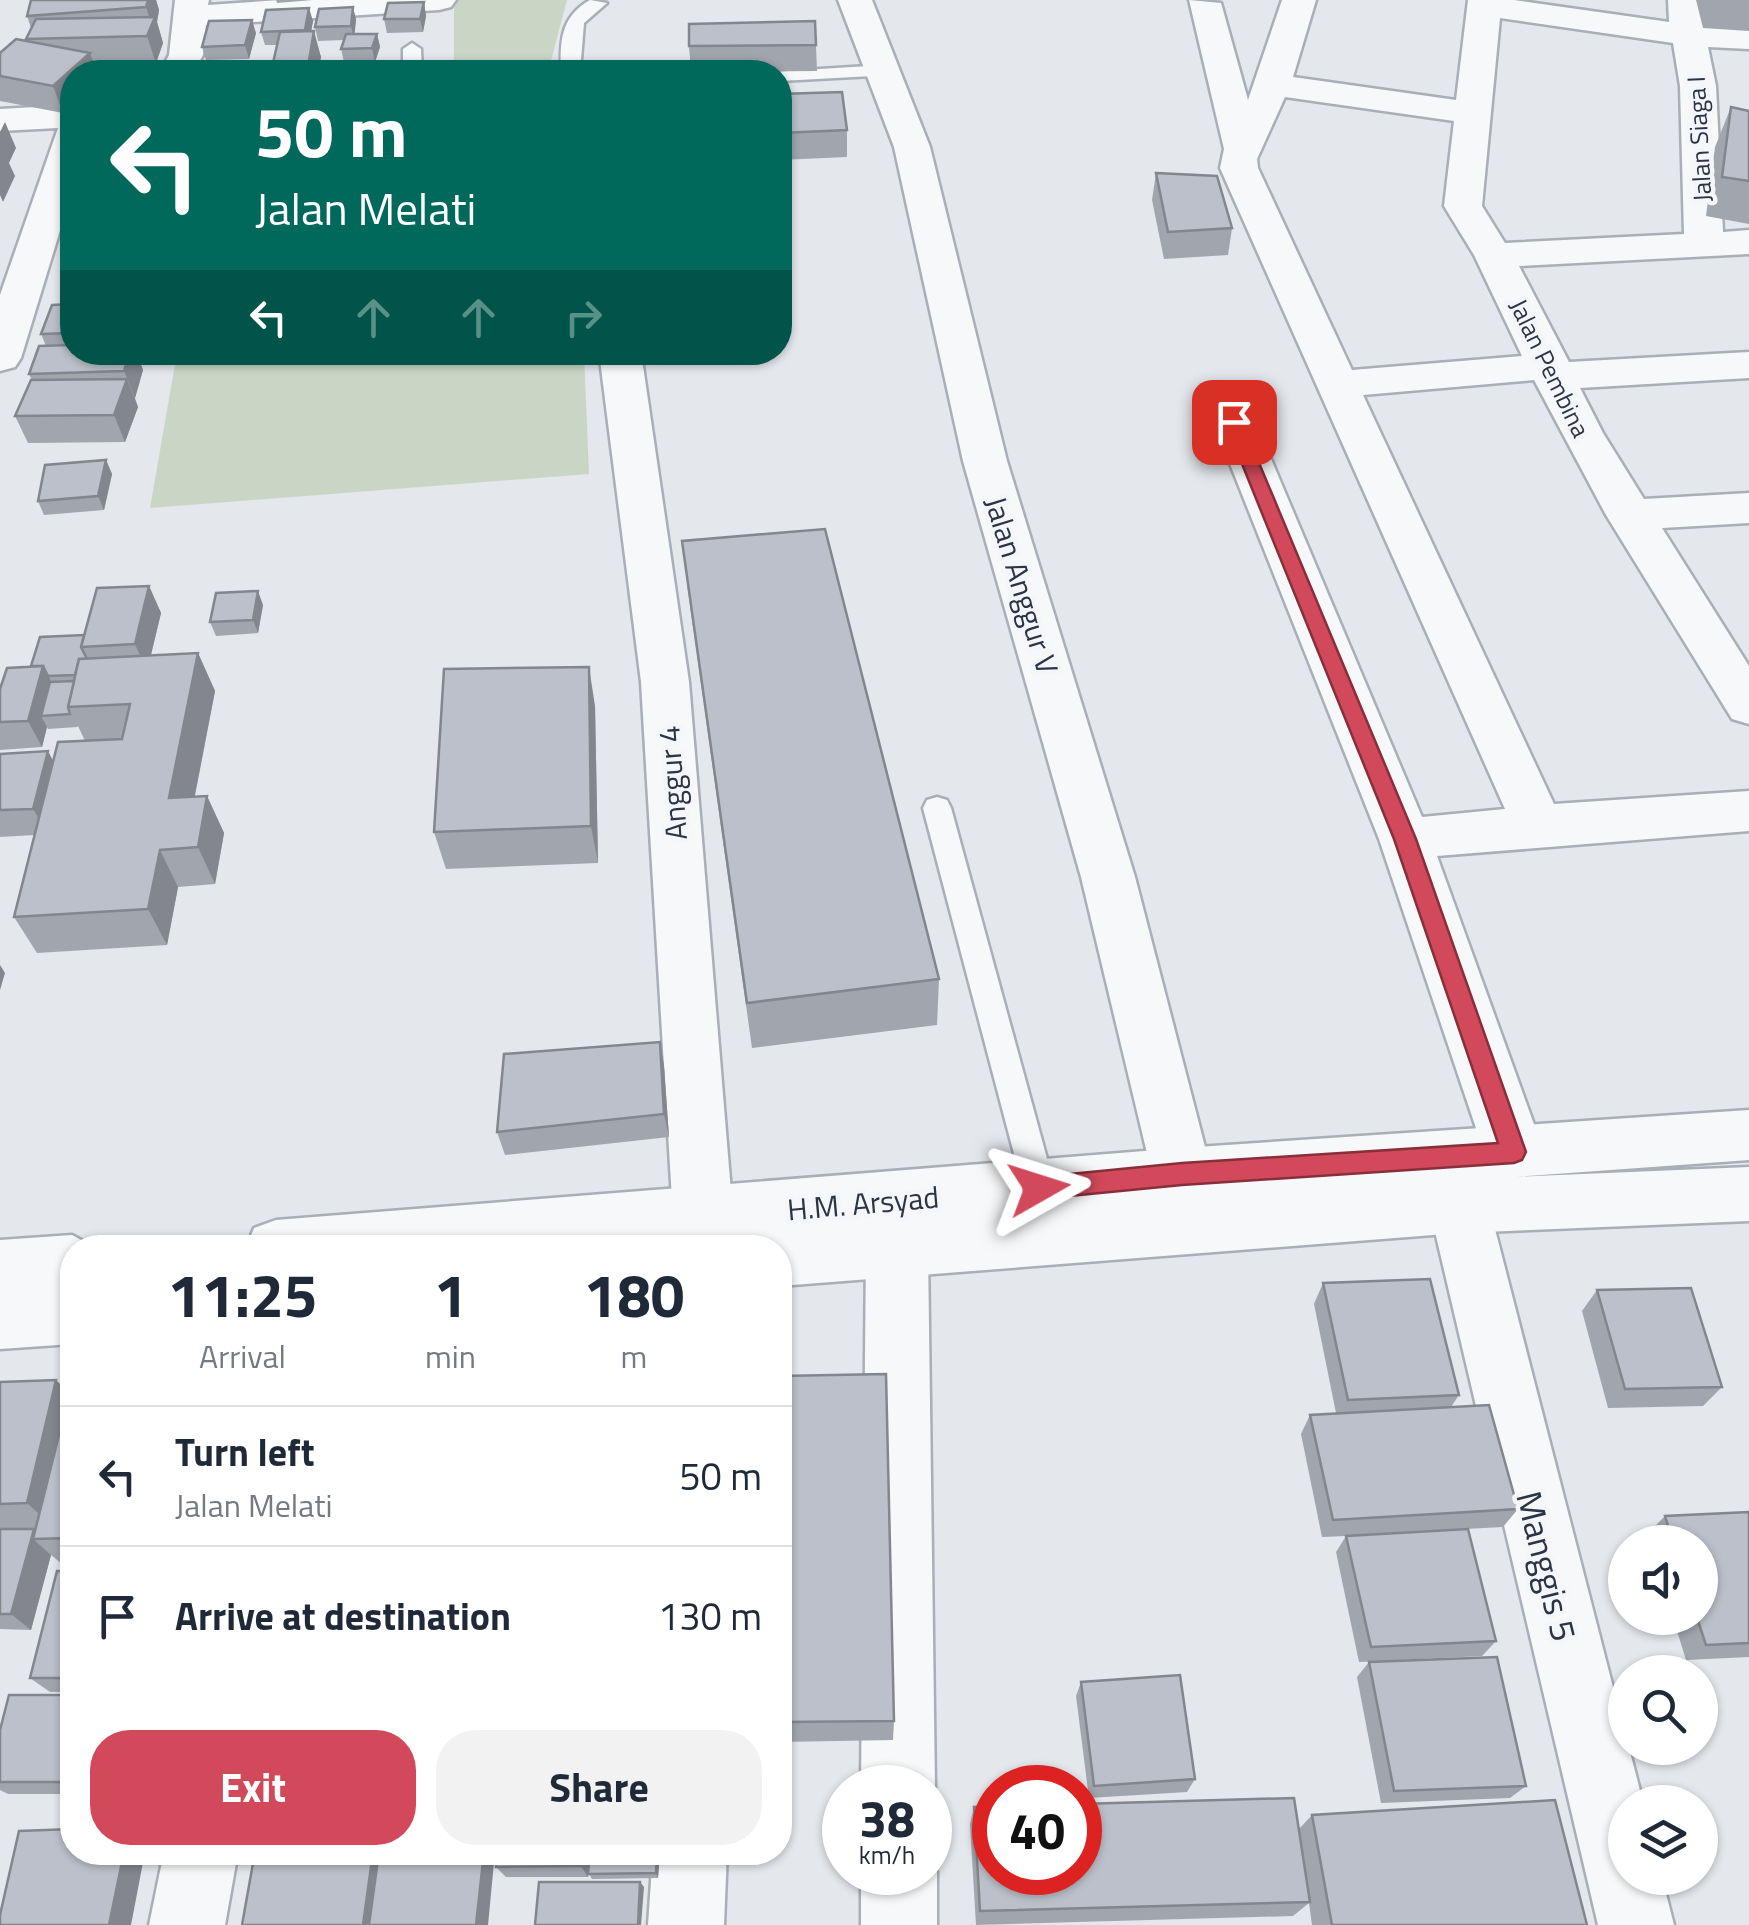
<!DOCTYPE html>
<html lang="en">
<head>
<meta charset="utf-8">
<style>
  :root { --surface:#fff; --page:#f2f2f3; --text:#1f2937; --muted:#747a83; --line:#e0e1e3; --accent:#d1495b }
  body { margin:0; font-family:"Titillium Web",sans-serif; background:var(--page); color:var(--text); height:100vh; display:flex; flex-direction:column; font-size:38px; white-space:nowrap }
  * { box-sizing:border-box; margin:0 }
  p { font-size:32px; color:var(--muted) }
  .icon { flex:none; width:55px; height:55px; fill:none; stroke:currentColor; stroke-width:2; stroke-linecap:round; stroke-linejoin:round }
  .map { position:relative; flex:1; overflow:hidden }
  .side { position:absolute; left:60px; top:1235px; width:732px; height:630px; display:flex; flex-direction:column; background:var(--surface); border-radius:40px; box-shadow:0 2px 8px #0004 }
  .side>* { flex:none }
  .banner { position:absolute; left:60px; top:60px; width:732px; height:305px; border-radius:40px; box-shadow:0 2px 8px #0004; background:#00695c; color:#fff; overflow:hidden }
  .buttons { position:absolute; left:1608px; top:1525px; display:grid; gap:20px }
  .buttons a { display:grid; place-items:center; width:110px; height:110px; border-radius:50%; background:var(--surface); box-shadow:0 2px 8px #0004; font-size:50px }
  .speed { position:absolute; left:822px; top:1765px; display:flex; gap:20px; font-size:50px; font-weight:700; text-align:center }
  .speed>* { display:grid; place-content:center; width:130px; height:130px; border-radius:50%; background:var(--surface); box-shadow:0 2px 8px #0004; line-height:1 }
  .speed small { font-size:25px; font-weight:400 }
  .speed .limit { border:15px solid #d22; background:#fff; color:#111 }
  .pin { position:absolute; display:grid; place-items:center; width:85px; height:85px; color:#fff; margin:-42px; border-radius:20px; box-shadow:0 5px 15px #0006 }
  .me { position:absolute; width:110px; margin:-55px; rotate:84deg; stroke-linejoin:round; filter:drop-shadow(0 0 8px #0008) }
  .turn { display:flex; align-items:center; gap:35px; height:210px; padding:0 30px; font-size:45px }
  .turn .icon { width:130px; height:130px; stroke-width:2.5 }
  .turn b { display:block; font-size:70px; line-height:85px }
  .lanes { display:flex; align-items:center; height:95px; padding:0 30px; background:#0003; justify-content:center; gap:50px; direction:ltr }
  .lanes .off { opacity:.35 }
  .eta { display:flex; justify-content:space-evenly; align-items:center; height:170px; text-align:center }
  .eta b { font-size:60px; font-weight:700; line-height:70px }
  .cta { display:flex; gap:20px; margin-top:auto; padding:20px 30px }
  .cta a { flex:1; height:115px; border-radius:40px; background:var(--accent); color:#fff; font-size:40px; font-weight:700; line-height:115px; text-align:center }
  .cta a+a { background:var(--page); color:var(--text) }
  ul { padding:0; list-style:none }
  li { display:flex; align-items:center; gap:30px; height:140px; padding:0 30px; border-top:2px solid var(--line) }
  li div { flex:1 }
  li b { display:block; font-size:38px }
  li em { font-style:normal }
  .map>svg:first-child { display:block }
</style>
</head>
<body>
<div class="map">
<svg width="1749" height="1925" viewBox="0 0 1749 1925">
  <rect width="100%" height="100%" fill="#e4e7ec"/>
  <!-- green -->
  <g fill="#c9d6c5">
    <path d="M454,0H567L548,72H454Z"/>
    <path d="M177,353H584L589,474L150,508Z"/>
  </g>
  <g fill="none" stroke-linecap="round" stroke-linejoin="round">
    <!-- service casing -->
    <g stroke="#a9aeb7" stroke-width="5">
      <g id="service">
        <path d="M590,0L607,3L584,23L580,72H561C560,42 560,17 590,0Z"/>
        <path d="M412,43L421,49L422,72H403V49Z"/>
        <path d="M884,65L891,67V75L780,81V72H772Z"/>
        <path d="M937,797L947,800L951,808L1055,1188L1051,1198L1039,1202L1027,1198L1023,1188L923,808L927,800Z"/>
      </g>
    </g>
    <!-- minor casing -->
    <g stroke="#a9aeb7" stroke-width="5">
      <g id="minor">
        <path d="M175,0H209L208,5L280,0H456L451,7L439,10L206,25L203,55L194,72H160L169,55Z"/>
        <path d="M838,0H872L930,147L1007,461L1135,877L1212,1174L1203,1193L1182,1200L1161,1193L1152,1174L1081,877L963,461L894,147Z"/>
        <path d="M1189,0L1221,3L1248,100L1282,0H1316L1293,77L1456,100L1468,0H1514L1669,22L1668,0H1698L1704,26L1749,29V49L1708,47L1716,86L1723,232L1749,230V254L1519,266L1569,362L1749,352V378L1580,388L1603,433L1644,499L1749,493V523L1662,528L1749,666V724L1732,719L1606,515L1534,380L1363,395L1554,804L1749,791V831L1437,856L1544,1152L1535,1170L1514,1178L1493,1170L1484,1152L1379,839L1213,421L1219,411L1234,407L1249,411L1255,421L1422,817L1505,809L1220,168L1224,149ZM1500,18L1673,43L1680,86L1684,234L1505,243L1482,206ZM1285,97L1454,121L1444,206L1474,255L1522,356L1352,370L1258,168L1257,159Z"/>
        <path d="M72,105V191L21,358L15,367L0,371V295L58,128L0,131V109Z"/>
        <path d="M599,352H641L689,682L733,1216L724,1235L703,1243L682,1235L673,1216L641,682Z"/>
        <path d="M1459,1179L1480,1187L1489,1206L1625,1734V1748H1629L1643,1802H1625V1878H1662L1674,1925H1598L1429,1206L1438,1187Z"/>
        <path d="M897,1220L919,1228L928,1248L935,1788L930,1799V1788H861L866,1248L875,1228Z"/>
        <path d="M164,1852H238L225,1925H149Z"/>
        <path d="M653,1852H727L724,1925H648Z"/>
        <path d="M930,1856L937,1872V1925H861V1872H930Z"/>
      </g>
    </g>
    <!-- tertiary casing -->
    <g stroke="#a9aeb7" stroke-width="5">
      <g id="tertiary">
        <path d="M1749,1110V1160L1514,1177L1749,1167V1221L1459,1233L780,1286V1248H754L759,1238L645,1248H246L254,1228L276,1220L1182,1148Z"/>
        <path d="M72,1235L96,1248H72V1344L0,1349V1240Z"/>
      </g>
    </g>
    <!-- service -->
    <use href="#service" fill="#f7f8fa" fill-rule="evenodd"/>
    <!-- minor -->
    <use href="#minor" fill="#f7f8fa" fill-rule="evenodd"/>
    <!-- tertiary -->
    <use href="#tertiary" fill="#f7f8fa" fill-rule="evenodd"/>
  </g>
  <!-- wall -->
  <g fill="#a1a5ae">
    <path d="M31,0H156L159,10L157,22L163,43L156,63L94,64L97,72H72L63,113L0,101V53L27,41L26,39L31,28L27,16Z"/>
    <path d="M276,0H313L277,3Z"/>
    <path d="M1696,0H1749V31L1703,28Z"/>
    <path d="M424,2L426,16L423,32L387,33L384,19Z"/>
    <path d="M353,7L356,20L354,34H377L380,47L375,62H344L341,49L344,40L318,41L315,27Z"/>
    <path d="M313,21L311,31L321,57L318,72H271L277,45H265L261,32Z"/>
    <path d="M815,21L817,71L691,72L689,46Z"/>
    <path d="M256,33L249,59L206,60L202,47Z"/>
    <path d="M780,94L847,130V157L780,160Z"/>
    <path d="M1731,107L1749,111V224L1706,216L1715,147Z"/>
    <path d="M1156,173L1232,228L1228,255L1164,259L1152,200Z"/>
    <path d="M72,204V257L62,230Z"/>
    <path d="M72,265V352H155L153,358L139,359L143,370L135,398L138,407L125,442L28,443L15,416L32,380L29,374L46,346L41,334L66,304L62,293Z"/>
    <path d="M106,460L112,474L104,510L44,515L38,501Z"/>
    <path d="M682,541L939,979L937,1025L752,1048L688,591Z"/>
    <path d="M149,586L161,613L151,655L198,653L215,691L195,796H207L224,833L215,884L178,887L167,945L37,953L14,917L35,835L0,837V754L54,762L85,741L78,726L77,727L48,729L47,727L42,747L0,750V685L84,635Z"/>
    <path d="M263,605L258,633L216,636L210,622Z"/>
    <path d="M595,706L598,863L446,869L434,832Z"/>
    <path d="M660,1042L664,1066L669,1137L505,1155L497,1132Z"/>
    <path d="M1323,1283L1459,1395L1451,1407L1518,1509L1503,1527L1427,1531L1496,1641L1482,1656L1359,1662L1336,1552L1346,1536L1322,1537L1301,1434L1310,1415L1336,1413L1314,1304Z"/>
    <path d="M1597,1290L1722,1387L1703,1406L1608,1408L1582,1311Z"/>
    <path d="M780,1376L894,1721L893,1740L780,1742Z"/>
    <path d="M56,1380L70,1394L72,1383V1563H61L51,1555L31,1630L0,1629V1382Z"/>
    <path d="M1749,1512V1657L1686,1660L1673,1618H1700V1542H1649L1647,1534L1665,1516Z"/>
    <path d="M72,1571V1692H50L30,1678Z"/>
    <path d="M1369,1662L1526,1786L1510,1798L1381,1803L1357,1677Z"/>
    <path d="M1081,1682L1195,1779L1187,1792L1089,1798L1076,1696Z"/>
    <path d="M72,1695V1794H8L0,1790V1730Z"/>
    <path d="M974,1807L1299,1829L1312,1815L1587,1925H1312L1309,1903L1293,1916L976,1925L970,1824Z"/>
    <path d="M660,1852L658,1878L592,1879L589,1874L588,1877H506L496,1867Z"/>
  </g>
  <!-- shaded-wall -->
  <g fill="#83868d">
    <path d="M148,0H156L159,10L157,22L163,43L156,63L147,36L152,25L146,7Z"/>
    <path d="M424,2L426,16L423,32L420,19Z"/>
    <path d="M353,7L356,20L354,39L351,26Z"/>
    <path d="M309,8L313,21L309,43L305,30Z"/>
    <path d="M252,20L256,33L249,59L245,45Z"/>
    <path d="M314,31L321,57L318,72H307Z"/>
    <path d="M377,34L380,47L375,62L372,48Z"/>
    <path d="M90,53L97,72H72V104L63,113L53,86Z"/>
    <path d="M5,122L16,148L9,163L15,176L3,202L0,195V132Z"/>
    <path d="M130,352H136L143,370L135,398L124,371Z"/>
    <path d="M127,379L138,407L125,442L114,415Z"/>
    <path d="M106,460L112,474L104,510L98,496Z"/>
    <path d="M149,586L161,613L147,671L135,644Z"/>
    <path d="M258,591L263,605L258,633L253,620Z"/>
    <path d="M198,653L215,691L187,835L169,798Z"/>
    <path d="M43,666L57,692L41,716L47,727L42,747L28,721Z"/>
    <path d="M589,667L595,706L598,863L591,826Z"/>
    <path d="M48,751L62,778L48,834L33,809Z"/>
    <path d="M207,796L224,833L215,884L198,847Z"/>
    <path d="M160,850L178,887L167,945L148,909Z"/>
    <path d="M0,965L5,973L0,990Z"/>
    <path d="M660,1042L664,1066L669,1137L664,1114Z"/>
    <path d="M56,1380L72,1397L55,1528L27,1503Z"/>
    <path d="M34,1529L33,1539L51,1555L31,1630L11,1614Z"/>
    <path d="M124,1852H145L131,1925H109Z"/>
    <path d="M373,1852H387L377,1925H363Z"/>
    <path d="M484,1852H495L488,1925H476Z"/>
    <path d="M582,1852H590L588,1877L581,1866Z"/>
    <path d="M657,1852H660L658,1878L656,1873Z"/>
    <path d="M640,1882L644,1887L641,1925H638Z"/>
  </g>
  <!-- building -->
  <g fill="#bbc0ca" stroke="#83868d" stroke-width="2.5">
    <path d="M31,0H148L146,7L27,16Z"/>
    <path d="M424,2L420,19H384L388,3Z"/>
    <path d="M353,7L351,26L315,27L319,9Z"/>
    <path d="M309,8L305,30L261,32L266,10Z"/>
    <path d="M155,17L147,36L26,39L36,19Z"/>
    <path d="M252,20L245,45L202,47L209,21Z"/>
    <path d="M815,21L816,45L689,46V24Z"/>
    <path d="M314,31L307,72H271L280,32Z"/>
    <path d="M346,34H377L372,48L341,49Z"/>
    <path d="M16,39L90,53L53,86L0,76V53Z"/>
    <path d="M267,69V72H196V71Z"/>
    <path d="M842,92L847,130L780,133V94Z"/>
    <path d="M1731,107L1749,111V181L1722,177Z"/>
    <path d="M1156,173L1217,176L1232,228L1168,232Z"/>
    <path d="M72,204V230H62Z"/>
    <path d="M72,265V293H62Z"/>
    <path d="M72,304V333L41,334L52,305Z"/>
    <path d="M72,345V352H130L124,371L29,374L39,346Z"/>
    <path d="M127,379L114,415L15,416L31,380Z"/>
    <path d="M106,460L98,496L38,501L45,465Z"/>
    <path d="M825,529L939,979L747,1003L682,541Z"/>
    <path d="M149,586L135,644L81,647L97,588Z"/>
    <path d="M258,591L253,620L210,622L216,593Z"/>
    <path d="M84,635L81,647L87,659H79L75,675L48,676L43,666H31L40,637Z"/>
    <path d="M198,653L169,798L207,796L198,847L160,850L148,909L14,917L58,742L122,739L130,704L68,707L79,659Z"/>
    <path d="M43,666L28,721L0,722V689L7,668Z"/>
    <path d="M589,667L591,826L434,832L444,669Z"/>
    <path d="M74,681L68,707L70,714L41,716L50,682Z"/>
    <path d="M48,751L33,809L0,810V754Z"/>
    <path d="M660,1042L664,1114L497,1132L504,1054Z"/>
    <path d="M1430,1279L1459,1395L1348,1400L1323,1283Z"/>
    <path d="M1691,1288L1722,1387L1625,1389L1597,1290Z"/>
    <path d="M886,1374L894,1721L780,1722V1376Z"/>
    <path d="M56,1380L27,1503L0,1504V1382Z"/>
    <path d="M72,1383V1538L33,1539Z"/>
    <path d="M1489,1405L1518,1509L1333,1520L1310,1415Z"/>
    <path d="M1749,1512V1643L1706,1645L1697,1618H1700V1542H1673L1665,1516Z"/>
    <path d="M0,1529H34L11,1614H0Z"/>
    <path d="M1468,1529L1496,1641L1371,1647L1346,1536Z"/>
    <path d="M57,1571H72V1678H30Z"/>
    <path d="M1497,1657L1526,1786L1394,1791L1369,1662Z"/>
    <path d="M1180,1675L1195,1779L1094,1786L1081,1682Z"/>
    <path d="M9,1695H72V1782H0V1730Z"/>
    <path d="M1294,1798L1310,1902L980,1911L974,1807L995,1806V1872H1080V1804Z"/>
    <path d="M1555,1800L1587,1925H1332L1312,1815Z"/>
    <path d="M72,1829V1852H124L109,1925H0V1915L19,1831Z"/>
    <path d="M255,1852H373L363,1925H242Z"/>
    <path d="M379,1852H484L476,1925H369Z"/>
    <path d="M498,1852H582L581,1866L496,1867Z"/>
    <path d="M590,1852H657L656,1873L588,1874Z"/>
    <path d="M539,1882H640L638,1925H535Z"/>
  </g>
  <!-- route -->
  <path fill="#d1495b" stroke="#882f3b" stroke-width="2.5" d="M1234,416L1242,422L1416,839L1526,1152L1522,1160L1514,1163L1182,1185L1039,1199L1030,1196L1027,1188L1030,1180L1039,1177L1182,1163L1498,1143L1394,839L1225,422Z"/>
  <g text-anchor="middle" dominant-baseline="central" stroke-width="9" stroke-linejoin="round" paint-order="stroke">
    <!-- far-street labels -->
    <g font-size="25" fill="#2b3445" stroke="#f4f6f9">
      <text transform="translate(1699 139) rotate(-93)">Jalan Siaga I</text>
      <text transform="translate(1550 368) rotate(64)">Jalan Pembina</text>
    </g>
    <!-- street labels -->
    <g font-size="30" fill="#2b3445" stroke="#f4f6f9">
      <text transform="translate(1022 585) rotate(73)">Jalan Anggur V</text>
      <text transform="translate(672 783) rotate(-94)">Anggur 4</text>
      <text transform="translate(863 1203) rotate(-5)">H.M. Arsyad</text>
    </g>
    <!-- near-street labels -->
    <g font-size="35" fill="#2b3445" stroke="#f4f6f9">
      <text transform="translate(1547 1566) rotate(76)">Manggis 5</text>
    </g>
  </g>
</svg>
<div class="buttons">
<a><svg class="icon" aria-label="sound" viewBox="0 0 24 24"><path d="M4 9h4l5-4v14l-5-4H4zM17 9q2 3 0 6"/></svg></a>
<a><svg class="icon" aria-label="search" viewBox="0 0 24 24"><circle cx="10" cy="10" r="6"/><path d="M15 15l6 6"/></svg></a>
<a><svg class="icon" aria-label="layers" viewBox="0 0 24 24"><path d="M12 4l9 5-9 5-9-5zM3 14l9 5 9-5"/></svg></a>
</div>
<div class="speed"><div>38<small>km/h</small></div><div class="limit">40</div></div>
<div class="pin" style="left:1234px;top:422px;background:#d93025"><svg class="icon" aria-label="arrive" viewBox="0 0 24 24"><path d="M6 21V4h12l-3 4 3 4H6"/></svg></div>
<svg class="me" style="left:1039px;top:1188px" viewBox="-20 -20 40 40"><path d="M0-17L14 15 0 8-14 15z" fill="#d1495b" stroke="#fff" stroke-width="4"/></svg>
<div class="banner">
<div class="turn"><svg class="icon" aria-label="left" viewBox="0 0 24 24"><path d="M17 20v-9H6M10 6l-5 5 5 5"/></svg><div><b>50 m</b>Jalan Melati</div></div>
<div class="lanes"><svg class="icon" aria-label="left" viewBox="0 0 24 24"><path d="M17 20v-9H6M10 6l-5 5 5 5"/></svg><svg class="icon off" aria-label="ahead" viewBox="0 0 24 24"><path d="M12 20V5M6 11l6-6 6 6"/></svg><svg class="icon off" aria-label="ahead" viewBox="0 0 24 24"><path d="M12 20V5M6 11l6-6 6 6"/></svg><svg class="icon off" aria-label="right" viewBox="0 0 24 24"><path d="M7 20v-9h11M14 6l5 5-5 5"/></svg></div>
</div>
<section class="side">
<div class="eta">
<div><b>11:25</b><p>Arrival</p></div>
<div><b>1</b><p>min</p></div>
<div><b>180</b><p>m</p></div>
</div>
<ul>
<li><svg class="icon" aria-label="left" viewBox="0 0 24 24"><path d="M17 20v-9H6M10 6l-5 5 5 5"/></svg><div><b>Turn left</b><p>Jalan Melati</p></div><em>50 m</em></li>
<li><svg class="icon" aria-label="arrive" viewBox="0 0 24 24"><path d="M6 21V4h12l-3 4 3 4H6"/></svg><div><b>Arrive at destination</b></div><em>130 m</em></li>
</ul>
<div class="cta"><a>Exit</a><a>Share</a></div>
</section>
</div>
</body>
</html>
